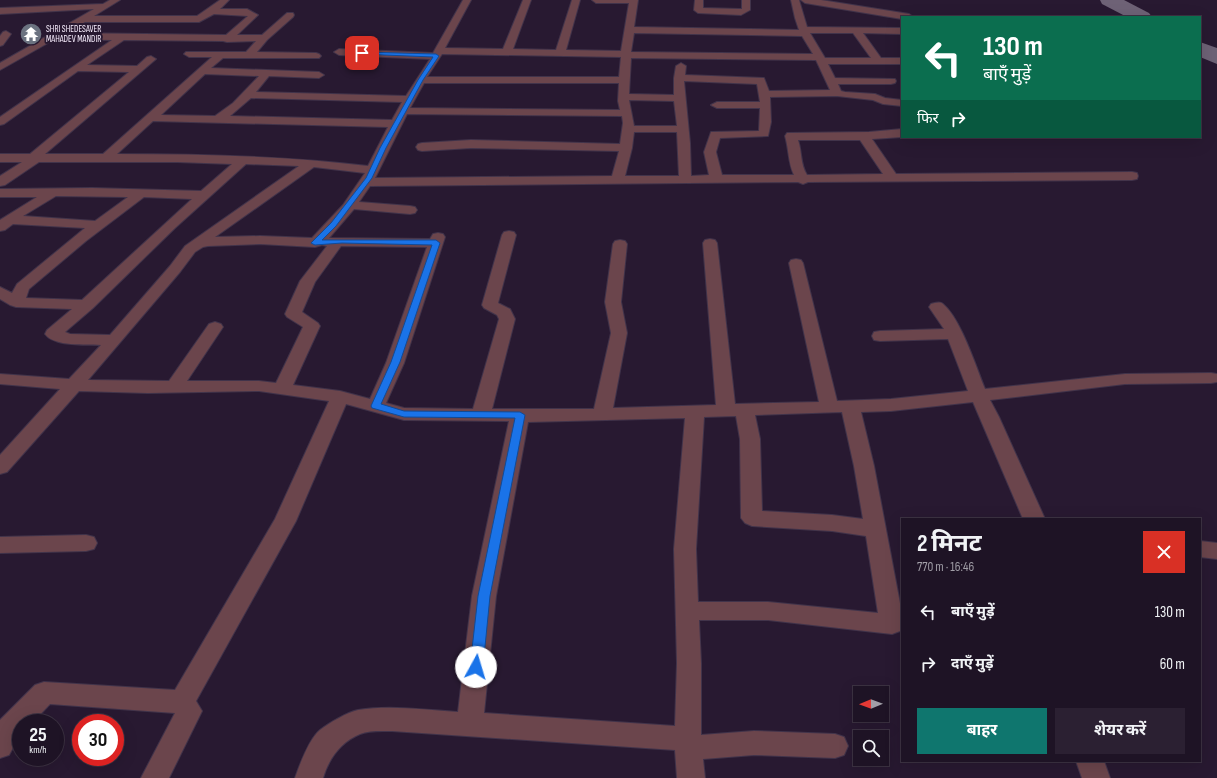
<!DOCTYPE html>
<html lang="hi">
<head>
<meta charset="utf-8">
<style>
  :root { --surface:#1e1325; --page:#2b2032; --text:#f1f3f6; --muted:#a19ea7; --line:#3c3242; --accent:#0f766e }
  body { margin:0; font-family:"Sofia Sans Condensed","Noto Sans Devanagari",sans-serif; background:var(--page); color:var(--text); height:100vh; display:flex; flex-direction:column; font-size:15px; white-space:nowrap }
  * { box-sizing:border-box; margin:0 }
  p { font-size:13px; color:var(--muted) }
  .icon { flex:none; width:22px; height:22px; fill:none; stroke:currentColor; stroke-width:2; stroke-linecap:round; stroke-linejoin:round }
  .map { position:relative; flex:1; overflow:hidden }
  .sheet { position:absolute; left:901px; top:518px; width:300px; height:244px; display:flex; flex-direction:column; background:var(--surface); border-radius:0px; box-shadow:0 4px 16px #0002,0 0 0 1px var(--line) }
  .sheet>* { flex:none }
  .hud { position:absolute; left:901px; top:16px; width:300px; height:122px; border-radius:0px; box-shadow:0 4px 16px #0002,0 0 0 1px var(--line); background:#0b6e4f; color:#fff; overflow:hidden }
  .needle { width:26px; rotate:269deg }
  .tools { position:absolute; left:853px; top:686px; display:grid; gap:8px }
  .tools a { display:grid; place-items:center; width:36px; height:36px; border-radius:0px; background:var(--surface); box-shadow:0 4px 16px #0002,0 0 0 1px var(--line); font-size:20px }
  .speed { position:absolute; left:12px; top:714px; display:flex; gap:8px; font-size:20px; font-weight:700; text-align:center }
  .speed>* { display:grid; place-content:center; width:52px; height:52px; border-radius:50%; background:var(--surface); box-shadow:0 4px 16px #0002,0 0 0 1px var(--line); line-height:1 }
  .speed small { font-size:10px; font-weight:400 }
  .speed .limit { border:6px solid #d22; background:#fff; color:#111 }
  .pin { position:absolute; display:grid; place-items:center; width:34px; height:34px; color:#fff; margin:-17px; border-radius:8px; box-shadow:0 2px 6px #0006 }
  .me { position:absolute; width:44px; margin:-22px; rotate:6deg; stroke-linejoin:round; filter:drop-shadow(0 0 3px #0008) }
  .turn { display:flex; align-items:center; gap:14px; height:84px; padding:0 16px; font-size:18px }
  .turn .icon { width:52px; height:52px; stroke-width:2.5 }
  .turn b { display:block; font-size:28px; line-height:34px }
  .then { display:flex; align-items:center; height:38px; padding:0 16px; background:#0003; gap:8px; font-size:15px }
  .round { display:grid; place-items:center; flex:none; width:42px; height:42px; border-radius:0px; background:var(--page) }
  .summary { display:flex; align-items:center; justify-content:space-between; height:68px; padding:0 16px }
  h1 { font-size:24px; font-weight:700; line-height:30px }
  .primary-button { display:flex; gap:8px; margin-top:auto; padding:8px 16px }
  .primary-button a { flex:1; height:46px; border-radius:0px; background:var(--accent); color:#fff; font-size:16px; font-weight:700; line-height:46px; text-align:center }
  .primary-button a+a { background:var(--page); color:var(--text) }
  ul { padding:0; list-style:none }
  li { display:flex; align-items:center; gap:12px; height:52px; padding:0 16px }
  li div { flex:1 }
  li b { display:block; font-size:15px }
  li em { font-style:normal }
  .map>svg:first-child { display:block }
</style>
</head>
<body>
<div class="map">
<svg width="1217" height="778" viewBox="0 0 1217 778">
  <rect width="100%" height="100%" fill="#281931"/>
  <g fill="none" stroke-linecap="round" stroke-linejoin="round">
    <!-- taxiway -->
    <g fill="#6e6276" fill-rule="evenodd">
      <path d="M1100,0H1124L1149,13L1152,17H1127L1102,4Z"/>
      <path d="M1200,42L1217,48V64L1200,57Z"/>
    </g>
    <!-- minor casing -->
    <g stroke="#41334a" stroke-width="2">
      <g id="minor">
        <path d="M110,0H120L94,16H197L220,0H229L220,9H247L258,15L237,35H262L287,13H293L294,15L293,17L267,40L257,52L316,53L319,54L321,56L319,58H223L211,68L319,72L324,75L319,78L269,76L256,92L406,96L430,59L339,55L334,52L339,49L433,53L463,0H471L445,48L503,49L523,0H531L513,49L556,50L572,0H580L566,50L621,51L629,3H596L592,0H638L634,27L799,30L795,18L791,0H799L807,27L902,28V34L863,33L881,58H902V64H828L835,78L895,79L896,81L895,83L891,84H838L841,91L845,92L875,94L885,98L902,100V106L883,104L873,100L837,96L770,97L771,122L768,136L720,138L716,152L722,175H794C788,163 789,149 785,136L787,133L869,132L902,129V137L872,139L896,174L1132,172L1137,173L1138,176L1137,179L1132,180L808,182L803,184L798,182L370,186L359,202L410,206L415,207L417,210L415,213L410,214L354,209L329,238L430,239L433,234L438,233L443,234L445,237L404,363L386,403L404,408L473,409L499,319L497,315L484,308L482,305L502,235L504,232L509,231L514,232L516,235L498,303L510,309L515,319L492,409H594L611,333L605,302L613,244L615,241L620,240L625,241L627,244L621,302L627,333L613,408L716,405L703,243L705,240L710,239L715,240L717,243L735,404L819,402L789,263L791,260L796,259L801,260L803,263L837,401L891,399L968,391L948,339L880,341L874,340L872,336L874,332L880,331L944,329L929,307L931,304C935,303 940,301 943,304C961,319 976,367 985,389L1125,374L1211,373L1217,374V382L1211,383L1125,384L990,400L999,417L1045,519H1023L973,402L891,411L861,412L874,466L902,614V628L900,631L892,634L768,620H699L701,663V735L754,731L835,734L844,737L848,746L844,755L835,758L754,755L703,759L705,778H677L675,750L392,731C383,731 369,730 360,734C341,742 329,758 323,778H295C300,764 309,739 320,730C329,723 348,712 358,710C391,705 425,710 458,712L472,596L509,421L404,420L346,404L296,521L196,701L202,711L169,778H141L175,713L50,704L32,723H21V733L9,755L0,758V720L35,685L44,682L175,690L275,519L329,401L259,391L148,393L79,391L7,472L0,474V455L60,389L0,384V374L69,379L101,345C86,344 54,347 45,334L47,330L72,309L16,307L10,305L0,299V287L12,293L17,284L85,228L13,224L5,230L0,231V220L37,197H0V189L92,188L201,191L232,164L177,162H39L5,185L0,186V176L22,162H0V154H30L129,72L78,71L4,124L0,125V117L112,40L55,39L0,70V63L94,9L0,14V8L103,4ZM214,14L248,16L226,35L65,33L85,22H199ZM634,33L802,36L813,54L631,52ZM810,33H853L871,58H825ZM124,40L223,41L227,42L256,41L246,52H186L184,54L189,57H212L103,154H45L156,59L151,56L147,57L137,66L87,65ZM442,54L621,57L619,77H427ZM631,58L816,60L830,90L769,91L764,78L685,75L686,66L681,63L676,66L674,78V95L629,94ZM205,74L259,76L233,103L215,116L161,115ZM684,81L757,84L760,102H717L711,105L717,108H760L759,131L711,132L704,152L709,175L691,176L690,143ZM424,83H619L618,101L620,110L410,108ZM251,98L402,102L392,120L230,116ZM629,100L674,101L677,126H634ZM407,114L622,116L623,123L620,144L471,140L422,143L418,144L416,147L418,150L422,151L471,148L619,151L612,176L375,178ZM153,121L388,127L368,166C285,156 201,154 117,154ZM634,132H677L679,176H625L632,148ZM798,140H860L883,174L807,175C800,164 802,151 798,140ZM246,164L299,166L185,246L170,266L110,335L70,334L65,332L93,308L175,228ZM314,167L365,173L343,205L312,238L260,236L215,237ZM56,196L128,197L95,221L23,216ZM144,197L192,199L82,300L26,298L29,289L86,241ZM260,244L315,247L322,245L327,246L300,281L285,314L287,317L303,327L276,383L259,381H187L223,327L221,324L215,322L209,324L169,381L88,380L180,272L195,252L203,247L208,246ZM341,246L427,247L386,363L370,399L340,391L293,385L320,326L318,323L302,312L315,282ZM842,412L854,466L863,519L832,515L762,511L760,439L755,415ZM736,416L740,439L741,518L745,523L752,526L832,531L866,536L878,613L768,602H698L696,549L704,417ZM685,418L674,549L677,663L675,726L484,713L496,596L528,422Z"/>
        <path d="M695,0H703V8L740,9H742V0H750V10L741,15L698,13L694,10Z"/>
        <path d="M801,0H821L909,14L913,17H902V19L805,3Z"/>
        <path d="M6,31L11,34L3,45L0,46V36L3,32Z"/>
        <path d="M86,535L94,537L97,543L94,549L86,551L0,553V537Z"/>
        <path d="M1200,541L1217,543V559L1200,557Z"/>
        <path d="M1076,761H1104L1110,778H1082Z"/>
      </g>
    </g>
    <!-- minor -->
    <use href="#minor" fill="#6b454c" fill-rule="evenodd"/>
  </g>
  <!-- route -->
  <path fill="#1a73e8" stroke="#114b97" d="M362,52L436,54L439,56L423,80L386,148L372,178L336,226L322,240H436L440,243L400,362L381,404L404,411L520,412L525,415L490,596L483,667L481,671L476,673L472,671L470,667L478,596L515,418L404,417L372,408L371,406L391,362L432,245L342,243L315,245L311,243L331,223L366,178L380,148L418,80L433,57L360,54Z"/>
  <!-- icons -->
  <defs>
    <g id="temple-disc" transform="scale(1.15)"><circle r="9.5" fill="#6b7280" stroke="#281931"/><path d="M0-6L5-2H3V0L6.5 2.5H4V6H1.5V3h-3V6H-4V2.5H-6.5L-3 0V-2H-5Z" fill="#fff"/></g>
  </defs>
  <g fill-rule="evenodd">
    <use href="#temple-disc" x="31" y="34"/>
  </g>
  <g text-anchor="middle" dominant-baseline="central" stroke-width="4" stroke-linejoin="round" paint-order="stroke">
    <!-- far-poi labels -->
    <g font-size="9" fill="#f8eefe" stroke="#281931" text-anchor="start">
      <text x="46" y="29">SHRI SHEDESAVER<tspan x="46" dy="10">MAHADEV MANDIR</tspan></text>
    </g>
  </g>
</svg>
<div class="tools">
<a><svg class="needle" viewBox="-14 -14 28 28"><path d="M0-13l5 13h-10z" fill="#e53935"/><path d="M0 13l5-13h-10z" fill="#a19ea7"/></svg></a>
<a><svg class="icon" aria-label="search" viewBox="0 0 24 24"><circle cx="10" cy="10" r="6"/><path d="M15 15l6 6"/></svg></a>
</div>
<div class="speed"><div>25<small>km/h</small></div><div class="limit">30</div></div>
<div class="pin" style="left:362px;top:53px;background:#d93025"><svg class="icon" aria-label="arrive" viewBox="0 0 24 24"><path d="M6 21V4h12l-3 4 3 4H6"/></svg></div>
<svg class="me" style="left:476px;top:667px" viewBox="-20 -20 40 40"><circle r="19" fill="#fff"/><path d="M0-13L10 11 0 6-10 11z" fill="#1a73e8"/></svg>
<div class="hud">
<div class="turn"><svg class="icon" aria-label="left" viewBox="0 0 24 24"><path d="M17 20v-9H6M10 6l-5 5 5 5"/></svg><div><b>130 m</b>बाएँ मुड़ें</div></div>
<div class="then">फिर<svg class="icon" aria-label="right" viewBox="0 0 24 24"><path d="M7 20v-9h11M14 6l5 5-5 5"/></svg></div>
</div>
<section class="sheet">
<div class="summary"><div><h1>2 मिनट</h1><p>770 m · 16:46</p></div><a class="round" style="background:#d93025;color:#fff"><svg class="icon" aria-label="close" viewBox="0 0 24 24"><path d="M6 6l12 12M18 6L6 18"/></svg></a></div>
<ul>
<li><svg class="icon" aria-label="left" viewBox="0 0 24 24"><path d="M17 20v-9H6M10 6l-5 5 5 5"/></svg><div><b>बाएँ मुड़ें</b></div><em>130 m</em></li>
<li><svg class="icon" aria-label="right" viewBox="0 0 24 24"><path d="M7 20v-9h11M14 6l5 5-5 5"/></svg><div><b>दाएँ मुड़ें</b></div><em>60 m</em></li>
</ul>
<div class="primary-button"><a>बाहर</a><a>शेयर करें</a></div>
</section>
</div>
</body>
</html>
